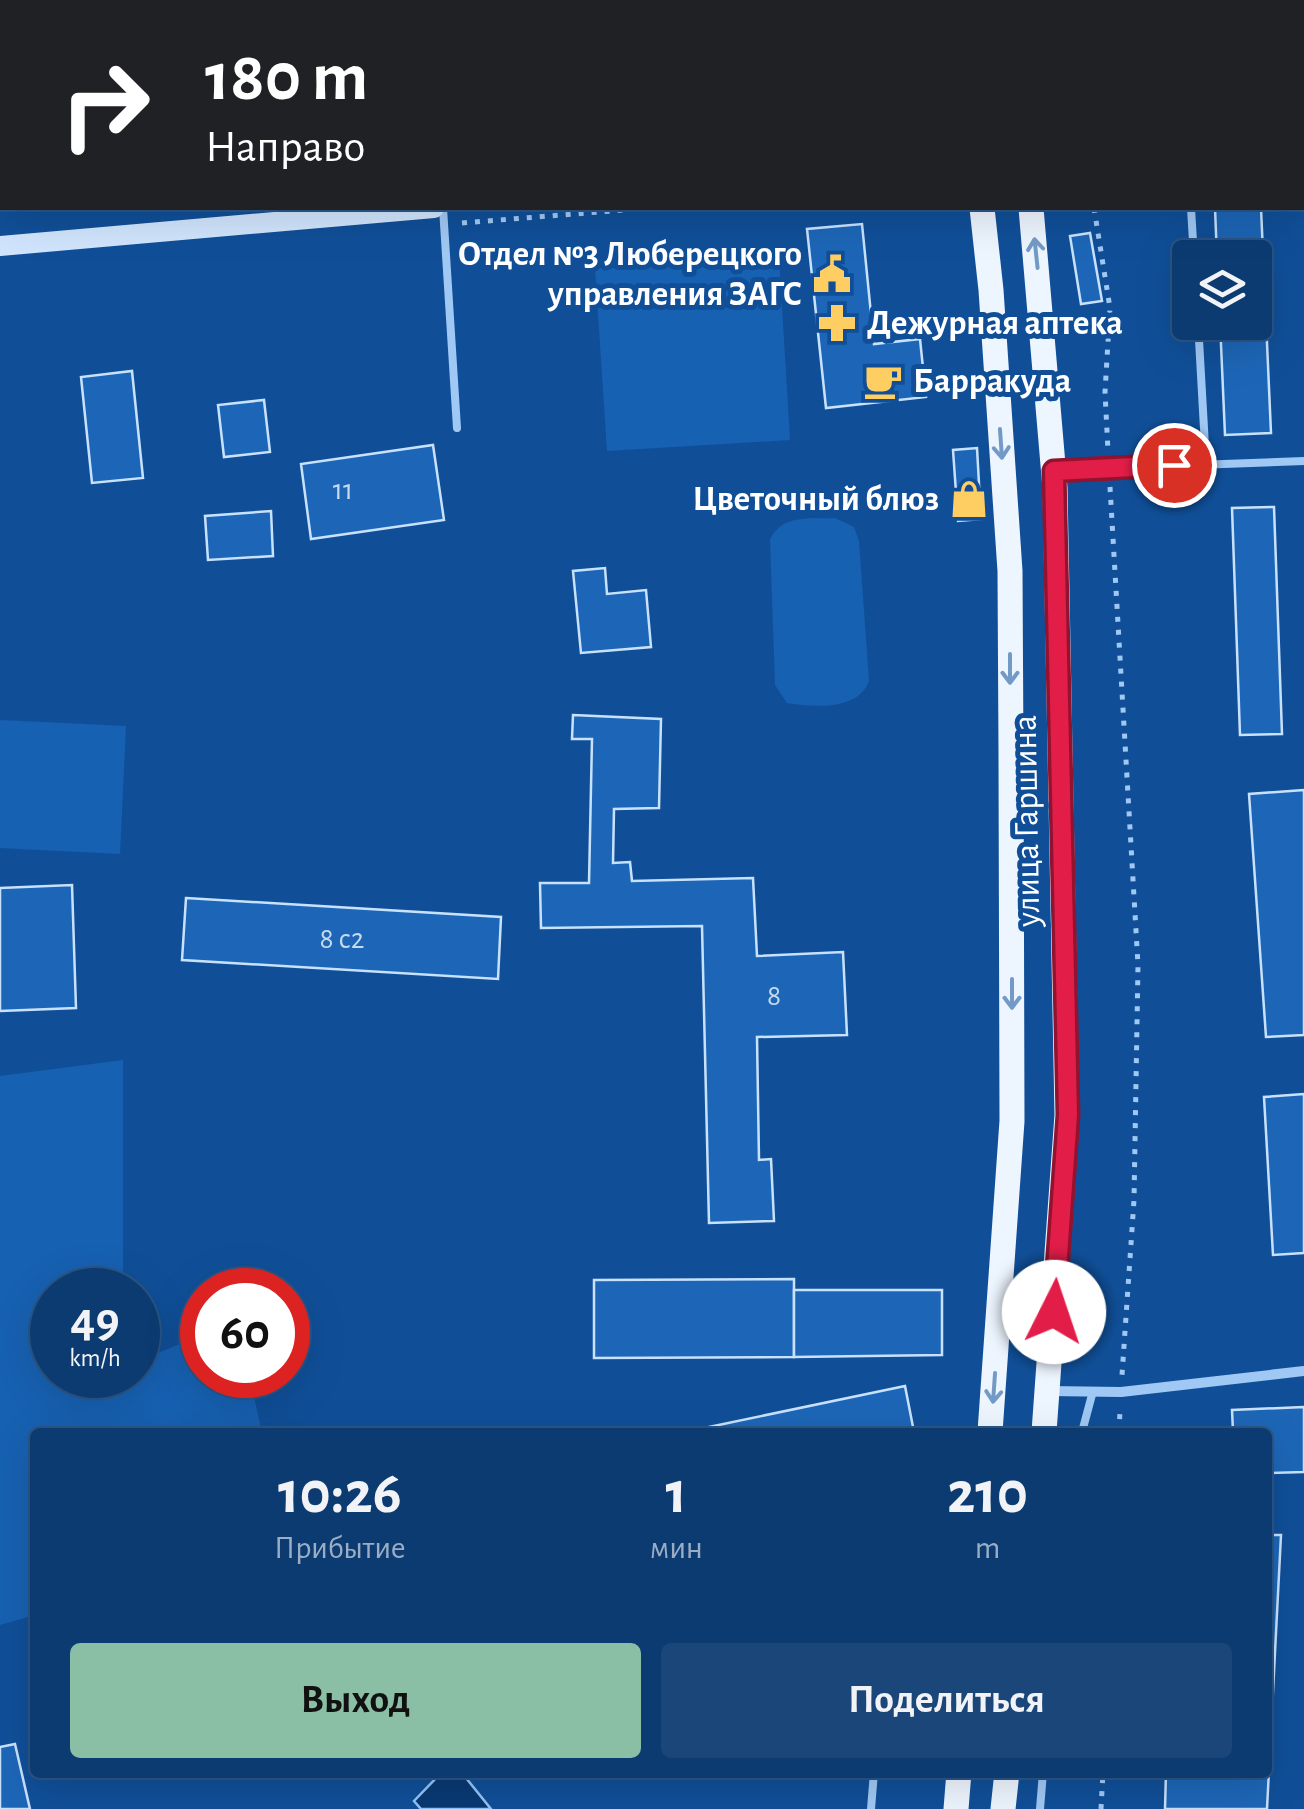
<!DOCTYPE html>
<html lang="ru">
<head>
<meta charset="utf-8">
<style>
  :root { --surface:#0c3b72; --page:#1a467a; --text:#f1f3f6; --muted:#9aadc4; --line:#2c5584; --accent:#8abfa5 }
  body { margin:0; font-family:"Alegreya Sans",sans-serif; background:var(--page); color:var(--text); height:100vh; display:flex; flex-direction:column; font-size:38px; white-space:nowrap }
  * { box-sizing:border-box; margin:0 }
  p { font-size:32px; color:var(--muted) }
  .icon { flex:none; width:55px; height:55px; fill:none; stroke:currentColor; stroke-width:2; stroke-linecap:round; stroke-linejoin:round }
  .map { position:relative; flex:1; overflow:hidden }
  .panel { position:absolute; left:30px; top:1428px; width:1242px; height:350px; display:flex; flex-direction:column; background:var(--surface); border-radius:10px; box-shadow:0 10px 40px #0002,0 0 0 2px var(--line) }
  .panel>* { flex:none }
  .guide { position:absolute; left:0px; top:0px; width:1305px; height:210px; box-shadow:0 10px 40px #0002,0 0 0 2px var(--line); background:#202124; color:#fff; overflow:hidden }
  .tools { position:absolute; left:1172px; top:240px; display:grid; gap:20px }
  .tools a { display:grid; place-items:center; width:100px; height:100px; border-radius:10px; background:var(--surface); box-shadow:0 10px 40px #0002,0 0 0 2px var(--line); font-size:50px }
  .speed { position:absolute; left:30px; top:1268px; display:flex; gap:20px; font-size:50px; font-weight:700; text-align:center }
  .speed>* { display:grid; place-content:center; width:130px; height:130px; border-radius:50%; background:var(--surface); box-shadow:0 10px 40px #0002,0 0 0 2px var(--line); line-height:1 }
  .speed small { font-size:25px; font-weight:400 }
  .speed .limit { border:15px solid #d22; background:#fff; color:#111 }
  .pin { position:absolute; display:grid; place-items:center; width:85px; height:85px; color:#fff; margin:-42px; border:5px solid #fff; border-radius:50%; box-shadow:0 2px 10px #0007 }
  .me { position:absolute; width:110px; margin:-55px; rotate:4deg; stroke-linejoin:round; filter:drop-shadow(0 0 8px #0008) }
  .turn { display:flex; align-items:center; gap:35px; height:210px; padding:0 40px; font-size:45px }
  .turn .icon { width:130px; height:130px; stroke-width:2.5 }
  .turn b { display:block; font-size:70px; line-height:85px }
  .eta { display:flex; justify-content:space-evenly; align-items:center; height:170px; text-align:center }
  .eta b { font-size:60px; font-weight:700; line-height:70px }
  .primary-button { display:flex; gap:20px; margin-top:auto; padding:20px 40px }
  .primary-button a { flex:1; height:115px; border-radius:10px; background:var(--accent); color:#111; font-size:40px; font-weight:700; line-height:115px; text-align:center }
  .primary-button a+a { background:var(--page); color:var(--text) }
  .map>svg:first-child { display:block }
</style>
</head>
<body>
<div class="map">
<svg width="1304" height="1809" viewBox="0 0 1304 1809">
  <rect width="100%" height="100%" fill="#104f98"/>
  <!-- green -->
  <g fill="#1761b2">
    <path d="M779,257L790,440L607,451L595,268Z"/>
    <path d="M835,518L854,527L859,541L869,681C858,711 814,707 787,703L775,685L770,540C781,514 810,519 835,518Z"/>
    <path d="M0,720L126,726L120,854L0,848Z"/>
    <path d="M123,1060V1290H52V1375H138V1361L202,1335V1375H249L262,1432H35V1615L0,1625V1076Z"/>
  </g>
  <!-- water -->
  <path fill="#093973" stroke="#92c4f8" stroke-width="2.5" d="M441,1773H462L491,1809H421L414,1801Z"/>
  <!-- building -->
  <g fill="#1d66b7" stroke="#c8e2fe" stroke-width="2.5">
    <path d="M1210,0H1304V49L1302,2Z"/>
    <path d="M1215,208H1261L1271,433L1225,435L1220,322H1255V258H1217Z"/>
    <path d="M862,224L874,344L920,339L926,397L826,408L807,229Z"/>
    <path d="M1090,233L1102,301L1081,304L1070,236Z"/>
    <path d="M132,371L143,478L92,483L81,377Z"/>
    <path d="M264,400L270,452L224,457L218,405Z"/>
    <path d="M433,445L444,520L311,539L301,464Z"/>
    <path d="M977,448L981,519L958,521L953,450Z"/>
    <path d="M1274,507L1282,734L1240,735L1232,508Z"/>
    <path d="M271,511L273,556L208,560L205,516Z"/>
    <path d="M605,568L607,594L646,590L651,647L581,653L573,571Z"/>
    <path d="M573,715L661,719L659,808L614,809L613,863L630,862L632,881L753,878L757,956L843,952L847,1035L757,1037L759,1160L771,1159L774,1221L709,1223L702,926L541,928L540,883H589L592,739H572Z"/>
    <path d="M1304,790V1035L1266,1037L1249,794Z"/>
    <path d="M72,885L76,1008L0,1011V888Z"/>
    <path d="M186,898L501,917L498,979L182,960Z"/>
    <path d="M1304,1094V1253L1273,1255L1264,1097Z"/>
    <path d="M794,1279V1357L594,1358V1280Z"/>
    <path d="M794,1290H942V1355L794,1357Z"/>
    <path d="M905,1386L914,1432H685Z"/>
    <path d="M1304,1407V1472L1268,1473V1432H1233L1232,1410Z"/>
    <path d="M1268,1535H1281L1267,1809H1165L1166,1772H1268Z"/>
    <path d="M15,1744L30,1809H0V1747Z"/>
  </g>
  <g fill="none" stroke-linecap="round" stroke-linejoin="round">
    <!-- path -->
    <g stroke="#a0c8f4" stroke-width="5" stroke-dasharray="5 8" stroke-linecap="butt">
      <path d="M730,0L731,2"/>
      <path d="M1047,0V2"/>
      <path d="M1187,0V2"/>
      <path d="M1111,2L1113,0"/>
      <path d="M1302,143H1304"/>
      <path d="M1094,208L1110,308L1105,392L1108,451"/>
      <path d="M462,223L649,208"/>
      <path d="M1110,487L1138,965L1134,1200L1122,1375"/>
      <path d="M1119,1432L1120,1411"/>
      <path d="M1101,1809L1103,1772"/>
    </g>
    <!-- lane -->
    <g stroke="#a0c8f4" stroke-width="8">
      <path d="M1302,63H1304"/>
      <path d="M443,208L457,428"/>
      <path d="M1191,208L1194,258"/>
      <path d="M1198,322L1206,464"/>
      <path d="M1058,470L1304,461"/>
      <path d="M1082,1432L1093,1391"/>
      <path d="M871,1809L874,1772"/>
      <path d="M1040,1809L1043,1772"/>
    </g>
    <!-- street -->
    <path stroke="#a0c8f4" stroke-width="10" d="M1049,1391L1121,1392L1304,1371"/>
    <!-- secondary -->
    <path stroke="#d0e5fd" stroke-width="20" d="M0,246L434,208"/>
    <!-- primary -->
    <g stroke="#edf5ff" stroke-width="25">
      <path d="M932,0L933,2"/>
      <path d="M983,0L984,2"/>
      <path d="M982,208L991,290L1010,571L1011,753L1012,1121L990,1432"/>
      <path d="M1031,208L1055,488L1067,1115L1044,1432"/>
      <path d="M956,1809L959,1772"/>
      <path d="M1003,1809L1007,1772"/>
    </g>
  </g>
  <!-- one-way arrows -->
  <defs><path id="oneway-shaft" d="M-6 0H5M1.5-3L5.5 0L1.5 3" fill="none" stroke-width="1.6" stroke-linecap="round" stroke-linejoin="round" transform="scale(2.5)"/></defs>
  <g stroke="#739ac6">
    <use href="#oneway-shaft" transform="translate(1036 253) rotate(-96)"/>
    <use href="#oneway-shaft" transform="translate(1001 444) rotate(86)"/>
    <use href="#oneway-shaft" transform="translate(1010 669) rotate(90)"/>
    <use href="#oneway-shaft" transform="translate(1012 994) rotate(90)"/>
    <use href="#oneway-shaft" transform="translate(994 1388) rotate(94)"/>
  </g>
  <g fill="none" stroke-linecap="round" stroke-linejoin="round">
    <!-- route casing -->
    <g stroke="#92132f" stroke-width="25">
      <path id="route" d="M1054,1312L1068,1115L1054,471L1174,465"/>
    </g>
    <!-- route -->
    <use href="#route" stroke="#e11d48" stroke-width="18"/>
  </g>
  <!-- icons -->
  <defs>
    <g id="civic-bare" transform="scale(3)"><path d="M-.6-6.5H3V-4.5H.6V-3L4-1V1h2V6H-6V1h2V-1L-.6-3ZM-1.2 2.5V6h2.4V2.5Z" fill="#ffce63" stroke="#104f98" stroke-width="2.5" paint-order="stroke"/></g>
    <g id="pharmacy-bare" transform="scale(3)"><path d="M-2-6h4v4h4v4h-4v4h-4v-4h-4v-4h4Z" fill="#ffce63" stroke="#104f98" stroke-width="2.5" paint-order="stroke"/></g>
    <g id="cafe-bare" transform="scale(3)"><path d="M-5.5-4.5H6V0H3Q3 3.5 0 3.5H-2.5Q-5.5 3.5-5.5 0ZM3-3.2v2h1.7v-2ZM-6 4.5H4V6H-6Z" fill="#ffce63" stroke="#104f98" stroke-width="2.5" paint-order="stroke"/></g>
    <g id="shop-bare" transform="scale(3)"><path d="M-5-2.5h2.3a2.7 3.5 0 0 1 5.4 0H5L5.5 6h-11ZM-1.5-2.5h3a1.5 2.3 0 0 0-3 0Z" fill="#ffce63" stroke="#104f98" stroke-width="2.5" paint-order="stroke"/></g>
  </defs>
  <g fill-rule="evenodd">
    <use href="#civic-bare" x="832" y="274"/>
    <use href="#pharmacy-bare" x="837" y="323"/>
    <use href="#cafe-bare" x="883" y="381"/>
    <use href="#shop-bare" x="969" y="499"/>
  </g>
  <g text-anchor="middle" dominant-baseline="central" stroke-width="10" stroke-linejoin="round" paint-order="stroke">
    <!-- number labels -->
    <g font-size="30" fill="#c6d9ed">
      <text x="343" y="490">11</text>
      <text x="342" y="939">8 с2</text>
      <text x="774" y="996">8</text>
    </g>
    <!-- poi labels -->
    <g font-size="35" font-weight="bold" fill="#fff" stroke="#104f98" text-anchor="end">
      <text x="802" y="254">Отдел №3 Люберецкого<tspan x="802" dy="40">управления ЗАГС</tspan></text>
      <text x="867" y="323" text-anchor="start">Дежурная аптека</text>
      <text x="913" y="381" text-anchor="start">Барракуда</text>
      <text x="939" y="499">Цветочный блюз</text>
    </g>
    <!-- street labels -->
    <g font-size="35" fill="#fff" stroke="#104f98">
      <text transform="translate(1027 821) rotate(-91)">улица Гаршина</text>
    </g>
  </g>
</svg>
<div class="tools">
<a><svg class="icon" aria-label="layers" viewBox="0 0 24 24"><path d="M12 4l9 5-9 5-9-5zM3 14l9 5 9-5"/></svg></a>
</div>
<div class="speed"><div>49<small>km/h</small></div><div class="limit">60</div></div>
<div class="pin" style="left:1174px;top:465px;background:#d93025"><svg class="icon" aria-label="arrive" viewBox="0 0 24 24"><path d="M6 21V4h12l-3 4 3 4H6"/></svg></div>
<svg class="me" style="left:1054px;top:1312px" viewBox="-20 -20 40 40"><circle r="19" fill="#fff"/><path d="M0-13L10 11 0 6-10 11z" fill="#e11d48"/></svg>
<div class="guide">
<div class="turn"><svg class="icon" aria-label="right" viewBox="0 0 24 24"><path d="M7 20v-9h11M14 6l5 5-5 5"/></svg><div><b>180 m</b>Направо</div></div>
</div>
<section class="panel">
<div class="eta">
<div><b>10:26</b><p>Прибытие</p></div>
<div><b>1</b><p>мин</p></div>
<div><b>210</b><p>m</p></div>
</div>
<div class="primary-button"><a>Выход</a><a>Поделиться</a></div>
</section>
</div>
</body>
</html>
